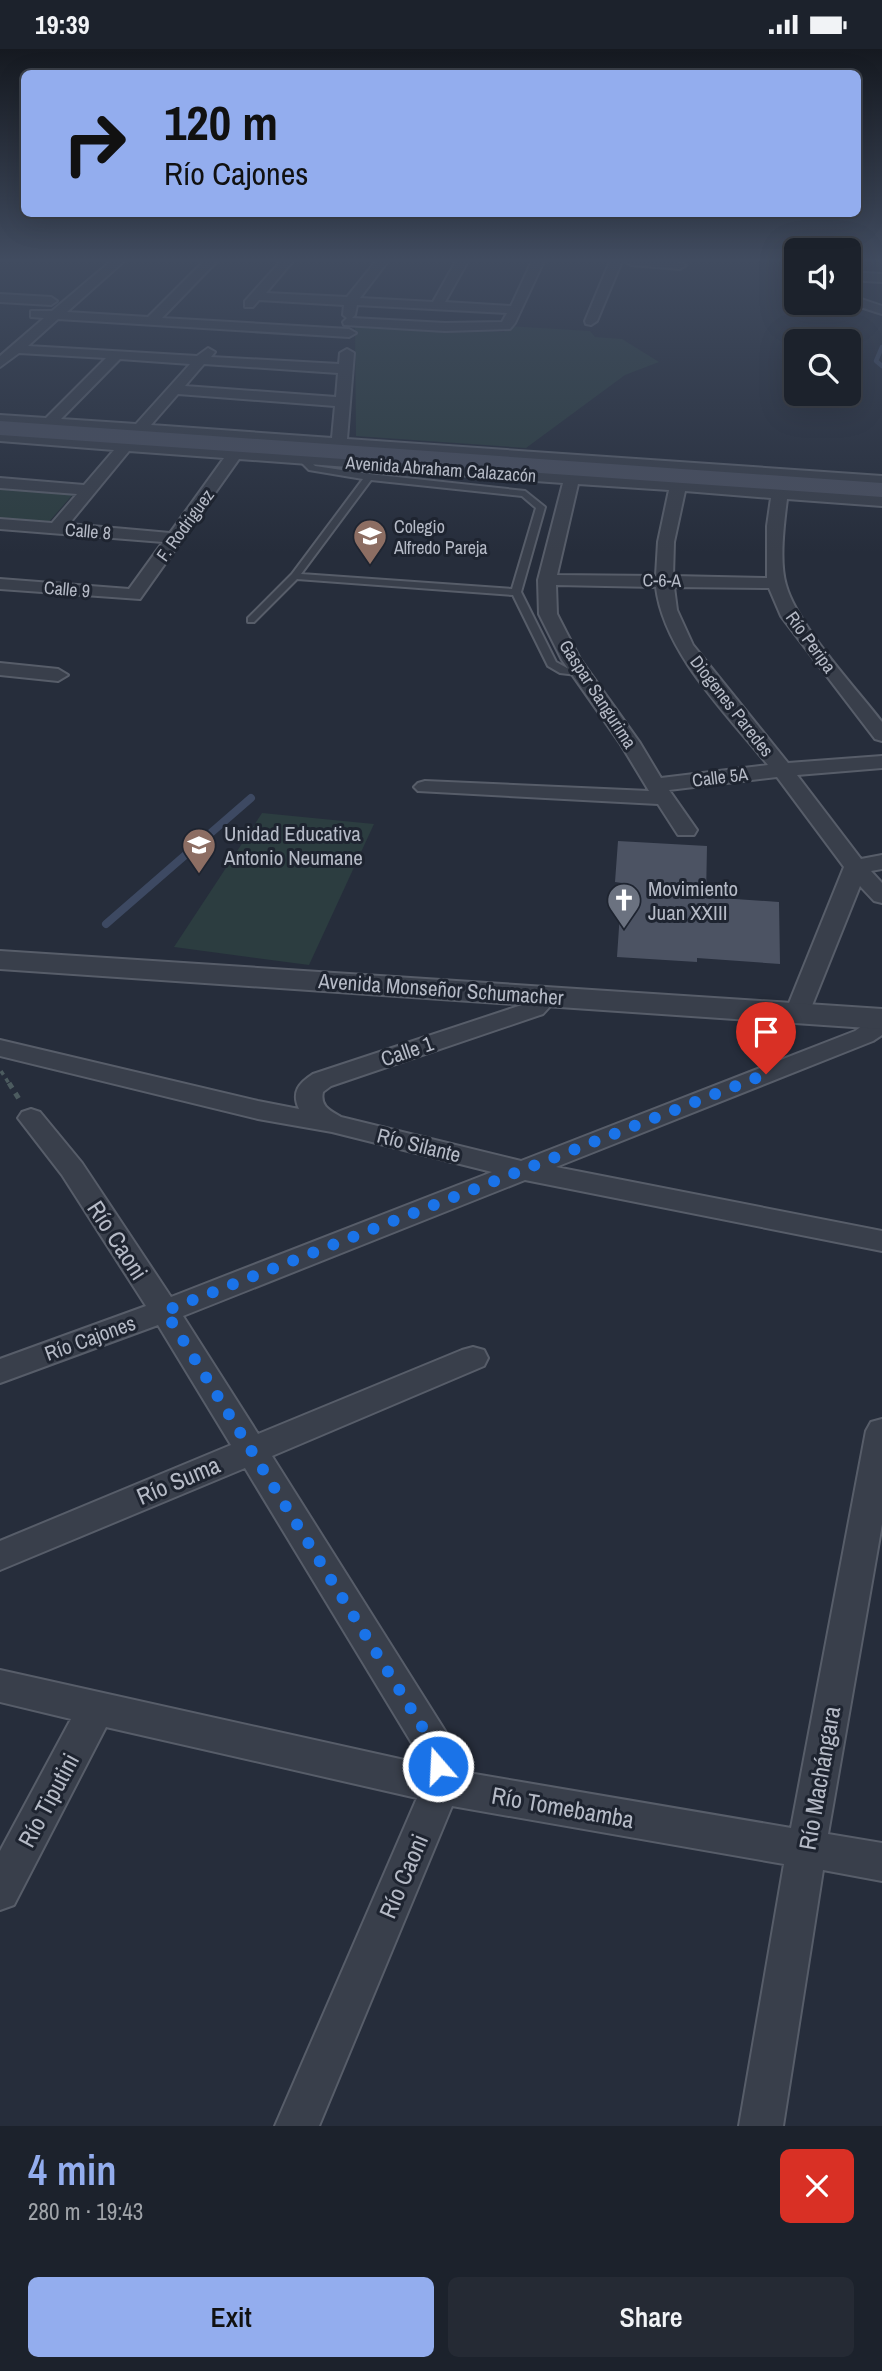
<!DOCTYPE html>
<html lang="en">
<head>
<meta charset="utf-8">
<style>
  :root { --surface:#1c222c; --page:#252a34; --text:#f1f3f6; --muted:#a0a4a9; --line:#3a3f48; --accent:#93adee }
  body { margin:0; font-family:"Archivo Narrow",sans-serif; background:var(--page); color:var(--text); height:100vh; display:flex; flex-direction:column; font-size:26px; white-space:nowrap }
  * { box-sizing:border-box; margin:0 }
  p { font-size:23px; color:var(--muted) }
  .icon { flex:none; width:38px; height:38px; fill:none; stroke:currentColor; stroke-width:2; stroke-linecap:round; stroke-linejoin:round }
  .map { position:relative; height:2077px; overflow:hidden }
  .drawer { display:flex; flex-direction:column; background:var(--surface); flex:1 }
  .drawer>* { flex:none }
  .banner { position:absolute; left:21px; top:21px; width:840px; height:147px; border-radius:10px; box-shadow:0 7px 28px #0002,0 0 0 2px var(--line); background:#93adee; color:#111; overflow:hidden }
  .buttons { position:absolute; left:784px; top:189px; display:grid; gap:14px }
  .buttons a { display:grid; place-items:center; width:77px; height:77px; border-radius:10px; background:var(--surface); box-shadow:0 7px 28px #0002,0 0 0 2px var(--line); font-size:35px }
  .pin { position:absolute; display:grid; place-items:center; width:60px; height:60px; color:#fff; margin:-72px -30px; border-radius:50% 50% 50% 0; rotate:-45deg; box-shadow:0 0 7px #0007 }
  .pin .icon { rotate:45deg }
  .me { position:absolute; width:77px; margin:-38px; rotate:341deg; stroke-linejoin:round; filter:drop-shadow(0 0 5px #0008) }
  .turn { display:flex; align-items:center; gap:24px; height:147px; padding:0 28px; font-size:32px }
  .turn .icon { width:91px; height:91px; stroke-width:2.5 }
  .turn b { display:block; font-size:49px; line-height:60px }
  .round { display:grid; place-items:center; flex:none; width:74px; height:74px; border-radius:10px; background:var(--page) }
  .overview { display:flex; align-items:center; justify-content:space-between; height:119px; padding:0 28px }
  h1 { font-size:42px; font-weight:600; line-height:52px; color:var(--accent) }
  .primary-button { display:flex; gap:14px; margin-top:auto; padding:14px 28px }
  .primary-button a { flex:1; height:80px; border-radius:10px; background:var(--accent); color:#111; font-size:28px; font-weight:600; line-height:80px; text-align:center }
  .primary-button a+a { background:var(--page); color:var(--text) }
  .status { display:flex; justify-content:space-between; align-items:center; height:49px; padding:0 35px; background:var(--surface); direction:ltr }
  .status svg { height:19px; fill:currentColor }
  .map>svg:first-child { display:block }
</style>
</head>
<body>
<div class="status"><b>19:39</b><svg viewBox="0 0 49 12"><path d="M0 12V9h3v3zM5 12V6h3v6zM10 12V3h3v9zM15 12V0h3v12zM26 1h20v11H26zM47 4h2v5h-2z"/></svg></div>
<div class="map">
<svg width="882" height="2077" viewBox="0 0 882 2077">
  <rect width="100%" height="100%" fill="#262d3b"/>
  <!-- green -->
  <g fill="#2c3d40">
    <path d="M355,276L504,283L508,277L590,282L595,288L622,290L659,313L625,326L526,399L356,387Z"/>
    <path d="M0,437L75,443L47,475L0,472Z"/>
    <path d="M262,764L374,775L309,916L174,898Z"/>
  </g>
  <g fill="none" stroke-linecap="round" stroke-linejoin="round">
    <!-- stream-far1 -->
    <path stroke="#3d4962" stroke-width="4.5" d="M882,298L876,312L882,317"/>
    <!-- stream -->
    <path stroke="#3d4962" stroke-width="8" d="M106,875L251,749"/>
  </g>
  <!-- building -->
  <path fill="#4c5363" d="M618,792L707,797L706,848L779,853L780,915L697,909V913L617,908L622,834L615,833Z"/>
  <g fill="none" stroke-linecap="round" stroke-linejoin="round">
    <!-- service casing -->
    <g stroke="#575d69" stroke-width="4">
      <path id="service" d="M301,409H307L315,417L369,425L525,442L545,458L521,543L556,613L567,619L585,623V627L560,624L548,617L513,546L297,530L254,573H248V569L292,525L363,430L309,421L301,413ZM371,431L522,447L536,459L512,540L301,525Z"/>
    </g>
    <!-- minor casing -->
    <g stroke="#575d69" stroke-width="4">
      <g id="minor">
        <path d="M111,212H124L67,263L148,268L204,212H217L162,269L349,280L356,284L349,288L58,270L28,297L197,307L208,299L215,303L211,308L339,315L340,304L347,300L354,304L347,390L882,427V437L0,374V366L46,369L106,309L19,304L0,318V307L44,269L31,268V262H52ZM120,310L190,315L136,375L61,370ZM204,315L338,324L336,348L185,337ZM178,345L335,357L332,389L151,376Z"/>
        <path d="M281,212H293L266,244L347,248L376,212H388L360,249L433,253L456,212H468L445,253L511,257L532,212H544L515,274L510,280L445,282L344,276L343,273L347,269L343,266L344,256L259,251L253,258H245V252ZM357,256L507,264L502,273L445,274L352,269L355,266Z"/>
        <path d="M610,212H622L597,272L591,276L586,275L585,272Z"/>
        <path d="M625,212H673L686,216L680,220L631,216Z"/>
        <path d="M849,223L882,225V233L849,231Z"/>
        <path d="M0,245L51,248L57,252L51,256L0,253Z"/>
        <path d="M849,246L882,257V265L848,254Z"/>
        <path d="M0,384L882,447V457L787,450C784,474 779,513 786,536C797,576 855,638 882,673V692L875,690L781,567L769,539L674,538L677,561L693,596L788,714L882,707V719L797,726L861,810L882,806V820L871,822L882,834V854L874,852L860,837L809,964L806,969L797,971L788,969L785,964L844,818L777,728L669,741L697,781L694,786H678L658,755L418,742L414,738L418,734L425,732L649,742L620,694L562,611L539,565L538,531L563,434L239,410L140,550L0,540V530L129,540L163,493L0,480V470L52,474L77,445L0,439V429L84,436L114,401L0,392ZM129,402L224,409L170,484L69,475ZM578,435L669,441L658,493L656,527L557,526ZM685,442L771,449L767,477V529L673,527L674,493ZM556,536L656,538C664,604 727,665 768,716L661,729L640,694L580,610L557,565Z"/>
        <path d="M0,614L58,620L68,626L58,632L0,626Z"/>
        <path d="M543,939L552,941L555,946L553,954L543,965L331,1037L323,1043C320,1057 329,1061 341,1068L521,1112L855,982L873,969L882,966V986L873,992L556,1118L882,1182V1202L525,1131L183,1267L258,1385L462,1301L473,1298L484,1301L488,1309L484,1317L272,1407L447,1685L453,1697L457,1722L791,1779L866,1382L871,1373L882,1370V1475L828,1785L882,1794V1832L823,1821L783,2077H739L784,1815L452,1757L319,2077H275L417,1749L106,1678L14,1856L0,1861V1802L71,1670L0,1653V1621L418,1714L416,1701L245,1419L0,1521V1492L231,1396L158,1276L0,1334V1310L146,1257L62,1126L18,1069L22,1063L31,1060L40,1063L82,1114L171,1248L492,1123L332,1083L258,1070L0,1007V991L258,1052L299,1060C291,1043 299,1034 313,1025L525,955L534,941Z"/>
      </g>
    </g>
    <!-- tertiary casing -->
    <g stroke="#575d69" stroke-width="4">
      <path id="tertiary" d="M0,902L882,960V980L0,920Z"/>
    </g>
    <!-- secondary casing -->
    <g stroke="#575d69" stroke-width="4">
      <path id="secondary" d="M0,372L882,434V448L0,386Z"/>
    </g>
    <!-- path-far1 -->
    <path stroke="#4c5b5f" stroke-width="3.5" stroke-dasharray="4.5 4.5" stroke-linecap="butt" d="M1,1022L10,1036"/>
    <!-- path -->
    <path stroke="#4c5b5f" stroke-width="5" stroke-dasharray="6 6" stroke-linecap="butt" d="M9,1034L19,1050"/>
    <!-- service -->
    <use href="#service" fill="#393f4b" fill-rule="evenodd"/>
    <!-- minor -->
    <use href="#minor" fill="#393f4b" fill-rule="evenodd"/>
    <!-- tertiary -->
    <use href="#tertiary" fill="#393f4b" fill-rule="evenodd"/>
    <!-- secondary -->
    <use href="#secondary" fill="#484e5e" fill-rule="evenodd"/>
  </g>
  <!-- sky -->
  <linearGradient id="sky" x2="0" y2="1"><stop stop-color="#151920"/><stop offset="0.42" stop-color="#414c60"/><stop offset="1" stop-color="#414c60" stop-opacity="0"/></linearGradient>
  <rect width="882" height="503" fill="url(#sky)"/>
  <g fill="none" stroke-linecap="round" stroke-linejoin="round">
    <!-- route -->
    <path stroke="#1a73e8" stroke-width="12" stroke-dasharray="0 21.6" d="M438,1717L434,1697L165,1262L766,1025"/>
  </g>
  <!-- icons -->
  <defs>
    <g id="school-pin" transform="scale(1.75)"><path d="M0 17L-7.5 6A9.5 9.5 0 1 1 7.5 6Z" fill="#8d6e63" stroke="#1e2430"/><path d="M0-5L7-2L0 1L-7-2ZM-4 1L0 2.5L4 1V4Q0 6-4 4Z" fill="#fff"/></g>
    <g id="university-pin" transform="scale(1.75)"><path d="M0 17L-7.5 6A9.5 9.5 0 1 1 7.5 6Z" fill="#8d6e63" stroke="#1e2430"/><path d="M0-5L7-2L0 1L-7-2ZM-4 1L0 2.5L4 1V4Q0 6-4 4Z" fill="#fff"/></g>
    <g id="church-pin" transform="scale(1.75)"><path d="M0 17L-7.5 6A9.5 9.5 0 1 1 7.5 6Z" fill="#6b7280" stroke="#1e2430"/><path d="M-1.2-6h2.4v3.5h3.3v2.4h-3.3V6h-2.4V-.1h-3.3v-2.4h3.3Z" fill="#fff"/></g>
  </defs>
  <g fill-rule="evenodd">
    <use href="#school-pin" x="370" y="487"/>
    <use href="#university-pin" x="199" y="796"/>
    <use href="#church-pin" x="624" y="851"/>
  </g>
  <g text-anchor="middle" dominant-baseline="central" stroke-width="6" stroke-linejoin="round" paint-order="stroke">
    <!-- far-street labels -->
    <g font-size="18" fill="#b5bac6" stroke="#1e2430">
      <text transform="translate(441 420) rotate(4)">Avenida Abraham Calazacón</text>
      <text transform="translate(185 476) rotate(-54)">F. Rodriguez</text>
      <text transform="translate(88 482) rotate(5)">Calle 8</text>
      <text transform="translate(662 531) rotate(1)">C-6-A</text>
      <text transform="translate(67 540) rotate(5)">Calle 9</text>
      <text transform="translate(811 593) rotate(54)">Río Peripa</text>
      <text transform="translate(598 645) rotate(57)">Gaspar Sangurima</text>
      <text transform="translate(732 657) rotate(52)">Diogenes Paredes</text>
      <text transform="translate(720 728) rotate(-7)">Calle 5A</text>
    </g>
    <!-- far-poi labels -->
    <g font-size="18" fill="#b5bac6" stroke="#1e2430" text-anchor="start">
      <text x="394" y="477">Colegio<tspan x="394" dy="21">Alfredo Pareja</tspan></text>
    </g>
    <!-- poi labels -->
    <g font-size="21" fill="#b5bac6" stroke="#1e2430" text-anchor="start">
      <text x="224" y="784">Unidad Educativa<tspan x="224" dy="24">Antonio Neumane</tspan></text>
      <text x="648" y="839">Movimiento<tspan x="648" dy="24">Juan XXIII</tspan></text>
    </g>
    <!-- street labels -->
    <g font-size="21" fill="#b5bac6" stroke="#1e2430">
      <text transform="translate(441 940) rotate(4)">Avenida Monseñor Schumacher</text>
      <text transform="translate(407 1002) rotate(-19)">Calle 1</text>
      <text transform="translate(419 1096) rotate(14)">Río Silante</text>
      <text transform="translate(90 1289) rotate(-20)">Río Cajones</text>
    </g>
    <!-- near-street labels -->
    <g font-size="24" fill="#b5bac6" stroke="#1e2430">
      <text transform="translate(118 1191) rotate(57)">Río Caoni</text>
      <text transform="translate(178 1431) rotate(-23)">Río Suma</text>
      <text transform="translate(819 1729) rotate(-80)">Río Machángara</text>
      <text transform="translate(48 1751) rotate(-62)">Río Tiputini</text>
      <text transform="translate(563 1758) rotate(10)">Río Tomebamba</text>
      <text transform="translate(403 1827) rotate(-67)">Río Caoni</text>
    </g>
  </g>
</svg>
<div class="buttons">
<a><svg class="icon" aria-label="sound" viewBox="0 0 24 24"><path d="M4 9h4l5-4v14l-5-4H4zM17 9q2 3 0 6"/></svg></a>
<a><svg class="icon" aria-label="search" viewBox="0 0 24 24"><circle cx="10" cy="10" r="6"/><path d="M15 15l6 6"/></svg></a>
</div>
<div class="pin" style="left:766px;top:1025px;background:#d93025"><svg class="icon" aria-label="arrive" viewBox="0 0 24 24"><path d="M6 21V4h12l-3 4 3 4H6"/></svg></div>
<svg class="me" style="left:438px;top:1717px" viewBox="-20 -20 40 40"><circle r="17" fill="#1a73e8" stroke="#fff" stroke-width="3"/><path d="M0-11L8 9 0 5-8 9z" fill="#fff"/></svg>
<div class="banner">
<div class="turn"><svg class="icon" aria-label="right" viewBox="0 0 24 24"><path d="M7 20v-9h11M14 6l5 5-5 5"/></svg><div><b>120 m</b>Río Cajones</div></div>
</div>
</div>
<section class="drawer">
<div class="overview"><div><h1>4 min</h1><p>280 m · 19:43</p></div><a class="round" style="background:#d93025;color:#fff"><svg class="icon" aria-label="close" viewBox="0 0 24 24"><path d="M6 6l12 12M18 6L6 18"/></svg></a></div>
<div class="primary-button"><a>Exit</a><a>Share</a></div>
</section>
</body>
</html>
